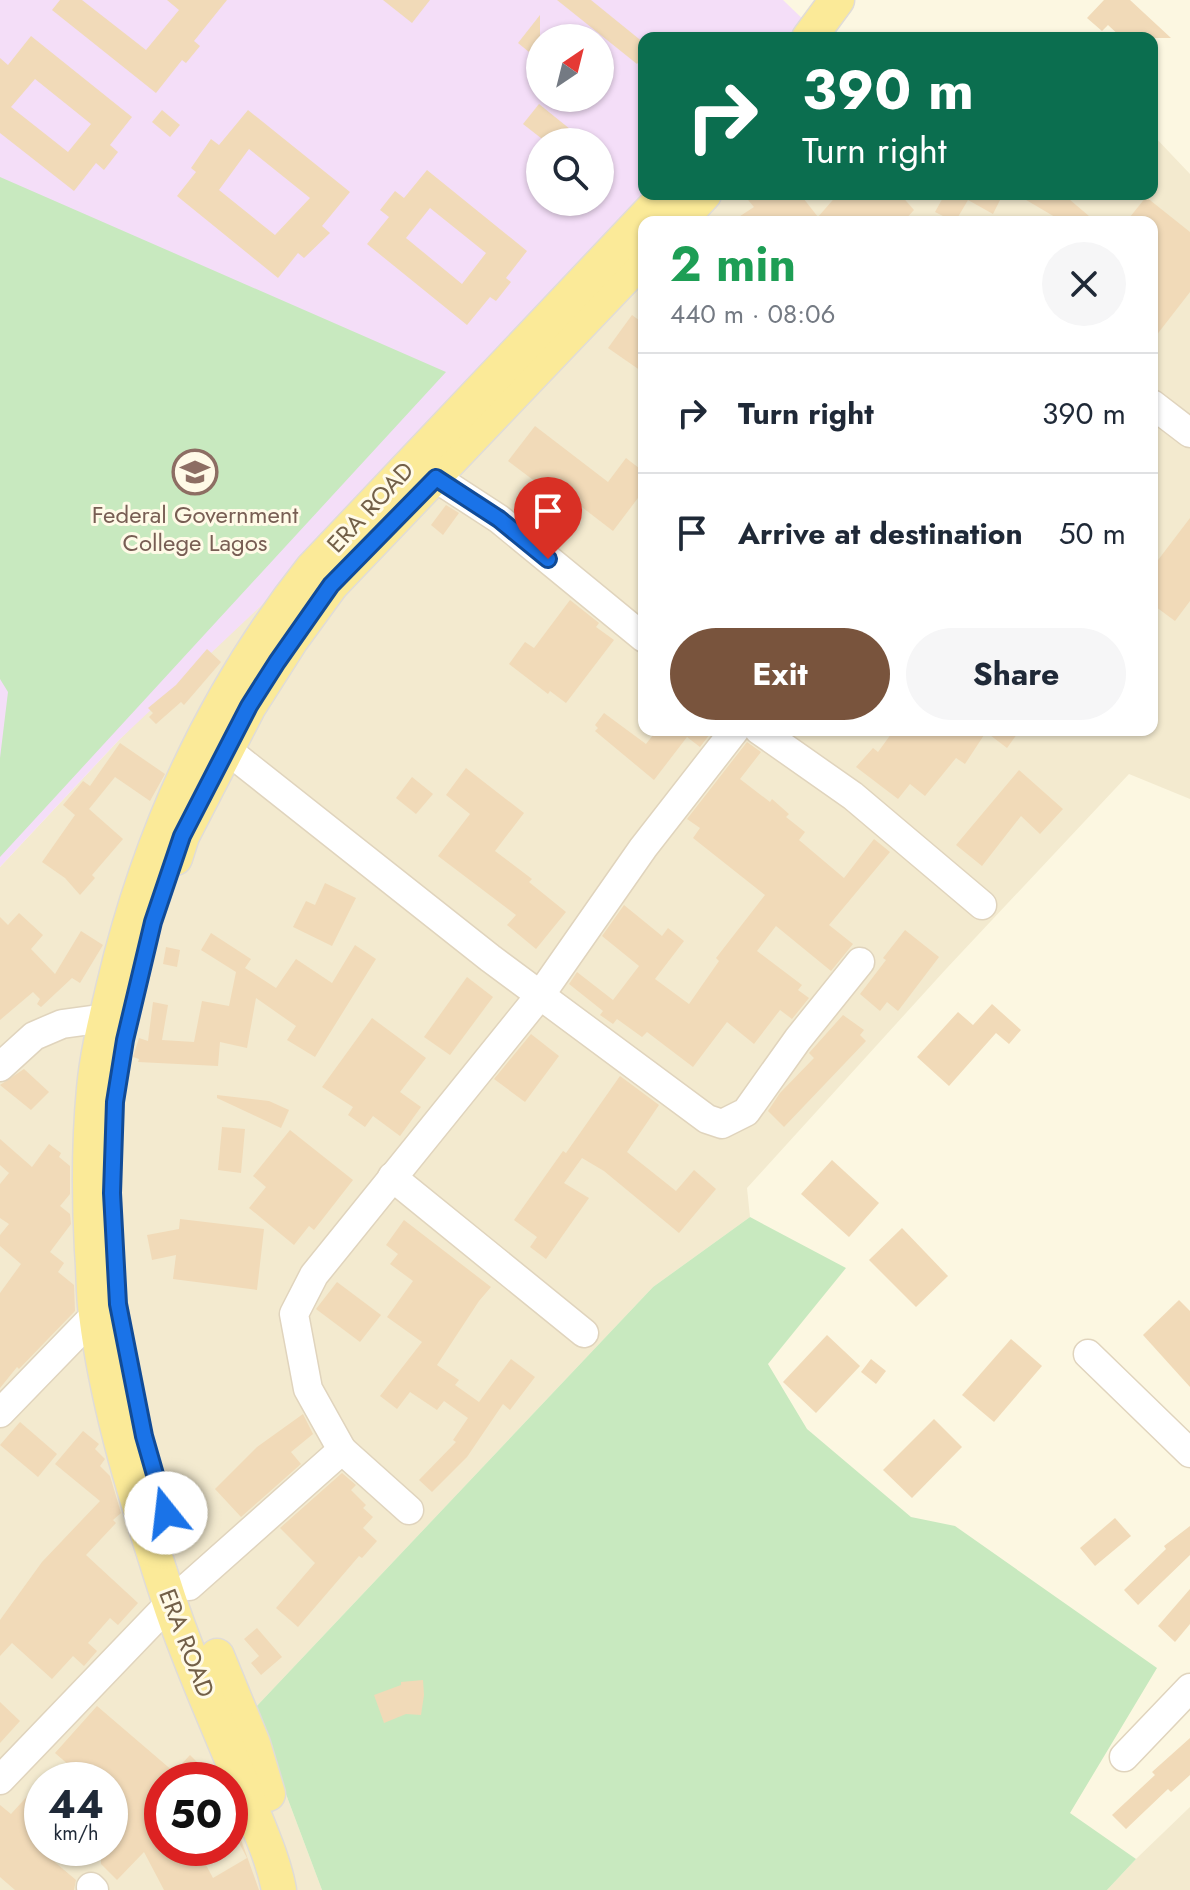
<!DOCTYPE html>
<html lang="en">
<head>
<meta charset="utf-8">
<style>
  :root { --surface:#fff; --page:#f6f6f7; --text:#1f2937; --muted:#747a83; --line:#e0e1e3; --accent:#79543d }
  body { margin:0; font-family:Jost,sans-serif; background:var(--page); color:var(--text); height:100vh; display:flex; flex-direction:column; font-size:30px; white-space:nowrap }
  * { box-sizing:border-box; margin:0 }
  p { font-size:26px; color:var(--muted) }
  .icon { flex:none; width:44px; height:44px; fill:none; stroke:currentColor; stroke-width:2; stroke-linecap:round; stroke-linejoin:round }
  .map { position:relative; flex:1; overflow:hidden }
  .sheet { position:absolute; left:638px; top:216px; width:520px; height:520px; display:flex; flex-direction:column; background:var(--surface); border-radius:16px; box-shadow:0 2px 6px #0004 }
  .sheet>* { flex:none }
  .hud { position:absolute; left:638px; top:32px; width:520px; height:168px; border-radius:16px; box-shadow:0 2px 6px #0004; background:#0b6e4f; color:#fff; overflow:hidden }
  .needle { width:52px; rotate:35deg }
  .buttons { position:absolute; left:526px; top:24px; display:grid; gap:16px }
  .buttons a { display:grid; place-items:center; width:88px; height:88px; border-radius:50%; background:var(--surface); box-shadow:0 2px 6px #0004; font-size:40px }
  .speed { position:absolute; left:24px; top:1762px; display:flex; gap:16px; font-size:40px; font-weight:700; text-align:center }
  .speed>* { display:grid; place-content:center; width:104px; height:104px; border-radius:50%; background:var(--surface); box-shadow:0 2px 6px #0004; line-height:1 }
  .speed small { font-size:20px; font-weight:400 }
  .speed .limit { border:12px solid #d22; background:#fff; color:#111 }
  .pin { position:absolute; display:grid; place-items:center; width:68px; height:68px; color:#fff; margin:-82px -34px; border-radius:50% 50% 50% 0; rotate:-45deg; box-shadow:0 0 8px #0007 }
  .pin .icon { rotate:45deg }
  .me { position:absolute; width:88px; margin:-44px; rotate:344deg; stroke-linejoin:round; filter:drop-shadow(0 0 6px #0008) }
  .turn { display:flex; align-items:center; gap:28px; height:168px; padding:0 32px; font-size:36px }
  .turn .icon { width:104px; height:104px; stroke-width:2.5 }
  .turn b { display:block; font-size:56px; line-height:68px }
  .round { display:grid; place-items:center; flex:none; width:84px; height:84px; border-radius:42px; background:var(--page) }
  .head { display:flex; align-items:center; justify-content:space-between; height:136px; padding:0 32px }
  h1 { font-size:48px; font-weight:700; line-height:60px; color:#1e9e55 }
  .button { display:flex; gap:16px; margin-top:auto; padding:16px 32px }
  .button a { flex:1; height:92px; border-radius:48px; background:var(--accent); color:#fff; font-size:32px; font-weight:700; line-height:92px; text-align:center }
  .button a+a { background:var(--page); color:var(--text) }
  ul { padding:0; list-style:none }
  li { display:flex; align-items:center; gap:24px; height:120px; padding:0 32px; border-top:2px solid var(--line) }
  li div { flex:1 }
  li b { display:block; font-size:30px }
  li em { font-style:normal }
  .map>svg:first-child { display:block }
</style>
</head>
<body>
<div class="map">
<svg width="1190" height="1890" viewBox="0 0 1190 1890">
  <rect width="100%" height="100%" fill="#fcf7e1"/>
  <!-- residential -->
  <g fill="#f3eacf" fill-rule="evenodd">
    <path d="M1152,134L1190,174V799L1129,774L946,969L747,1188L750,1217L653,1287L254,1709L322,1890H0V867L118,741L654,194H1152ZM644,222H1152V730H644ZM42,1780H110V1848H42ZM162,1780H230V1848H162Z"/>
    <path d="M1190,1807V1890H1107L1136,1859Z"/>
  </g>
  <!-- education -->
  <path fill="#f4def8" fill-rule="evenodd" d="M0,0H783L808,24L796,38H644V194L281,587L118,741L0,867ZM540,38H600V98H540ZM540,142H600V202H540Z"/>
  <!-- green -->
  <g fill="#c8e9bf">
    <path d="M0,177L446,372L0,857V758L8,692L0,679Z"/>
    <path d="M750,1217L846,1268L768,1364L807,1429L911,1517L955,1526L1157,1668L1070,1813L1136,1859L1107,1890H322L254,1709L653,1287Z"/>
  </g>
  <!-- building -->
  <g fill="#f1dab8" fill-rule="evenodd">
    <path d="M60,0H82L146,50L179,10L167,0H227L194,41L200,46L186,63L182,60L156,93L52,10Z"/>
    <path d="M383,0H430L412,23Z"/>
    <path d="M557,0H591L644,43V55L637,64Z"/>
    <path d="M1104,0H1130L1171,38H1122L1108,25L1102,31L1087,18Z"/>
    <path d="M540,15V61L518,43Z"/>
    <path d="M31,36L132,117L110,145L118,152L104,170L96,163L74,191L0,133V58L8,65ZM35,79L91,124L68,152L11,107Z"/>
    <path d="M539,104L586,142H546L523,124Z"/>
    <path d="M162,110L180,125L170,137L152,122Z"/>
    <path d="M248,110L350,192L322,226L330,233L304,258L298,253L278,278L177,196L196,172L191,168L211,139L219,145ZM249,149L310,198L275,235L219,190Z"/>
    <path d="M427,170L527,251L506,278L511,282L496,301L490,297L467,325L367,244L389,217L380,210L395,191L404,198ZM430,208L486,253L462,284L406,238Z"/>
    <path d="M743,194H800L818,217L838,194H900L914,210L903,222H731L754,207Z"/>
    <path d="M945,194H1003L993,214L968,200L955,222L935,212Z"/>
    <path d="M1016,194H1063L1096,222H1050L1055,217Z"/>
    <path d="M1146,197L1190,232V292L1152,341V222H1126Z"/>
    <path d="M632,315L644,324V373L608,348Z"/>
    <path d="M535,426L608,482L626,458L644,472V490L613,531L574,501L569,507L508,461Z"/>
    <path d="M446,505L459,513L443,535L431,525Z"/>
    <path d="M1190,518V601L1175,621L1152,604V568Z"/>
    <path d="M570,600L599,623L596,627L614,640L566,703L550,691L548,694L509,664L525,642L534,648Z"/>
    <path d="M207,649L221,662L184,705L181,702L156,724L149,717L153,713L148,708L176,685Z"/>
    <path d="M604,713L646,744L657,730H713L700,747L687,737L654,780L595,731L598,728L595,725Z"/>
    <path d="M894,730H1020L1007,748L986,732L965,764L956,758L925,796L910,784L898,799L856,767L873,748L878,752Z"/>
    <path d="M747,742L761,752L740,779L770,802L772,799L789,814L786,817L805,832L799,840L844,878L874,839L890,852L829,925L853,944L831,971L776,926L757,951L802,985L798,990L809,998L792,1019L780,1010L754,1044L727,1022L693,1067L647,1032L642,1037L617,1019L613,1024L600,1015L603,1011L569,984L577,972L613,1000L639,966L602,936L624,905L662,936L668,928L684,941L655,979L689,1004L719,961L716,958L765,895L693,838L700,828L687,819Z"/>
    <path d="M120,743L165,774L150,801L115,777L89,809L123,839L92,875L95,878L80,895L65,878L42,862L75,815L63,805L83,781L90,786Z"/>
    <path d="M466,768L524,813L495,851L532,879L529,882L566,912L536,949L507,925L516,915L438,856L470,814L446,795Z"/>
    <path d="M1019,770L1063,809L1040,834L1021,816L982,866L956,845Z"/>
    <path d="M412,777L433,794L416,814L396,798Z"/>
    <path d="M325,883L356,898L332,946L293,927L306,901L315,905Z"/>
    <path d="M19,913L43,935L31,949L55,974L81,931L103,945L80,983L72,978L41,1007L37,1004L40,999L33,992L0,1020V917L8,925Z"/>
    <path d="M905,930L939,957L898,1011L887,1002L880,1011L860,994L886,960L883,958Z"/>
    <path d="M211,933L251,959L245,968L276,988L296,959L332,983L355,945L376,959L315,1057L287,1040L296,1026L256,998L247,1048L220,1042L218,1066L138,1062L139,1059L133,1057L139,1038L148,1041L153,1002L168,1005L162,1040L194,1042L202,1001L229,1006L236,972L201,950Z"/>
    <path d="M166,947L180,950L177,967L163,964Z"/>
    <path d="M467,977L493,997L450,1055L424,1037Z"/>
    <path d="M992,1004L1021,1030L1009,1044L996,1033L949,1086L917,1057L958,1012L973,1025Z"/>
    <path d="M843,1015L864,1030L860,1035L866,1041L784,1127L768,1111L780,1093L814,1058L809,1053Z"/>
    <path d="M372,1018L426,1058L400,1092L421,1107L400,1136L373,1116L365,1127L348,1115L353,1107L322,1087Z"/>
    <path d="M531,1034L559,1056L525,1102L494,1079Z"/>
    <path d="M24,1069L49,1092L31,1110L0,1085Z"/>
    <path d="M620,1076L659,1105L627,1152L676,1191L694,1170L716,1189L679,1233L604,1171L582,1158L564,1183L589,1198L546,1259L530,1247L537,1237L514,1220L563,1151L566,1153Z"/>
    <path d="M217,1095L269,1101L289,1110L281,1128L217,1098Z"/>
    <path d="M222,1127L245,1129L241,1173L218,1170Z"/>
    <path d="M290,1130L353,1180L314,1230L309,1226L294,1245L249,1208L266,1187L253,1176Z"/>
    <path d="M0,1139L32,1167L49,1144L61,1153L59,1157L70,1166V1194L60,1206L70,1214L71,1224L50,1252L64,1263L58,1272L74,1285L75,1311L19,1369L17,1367L0,1388V1293L21,1264L0,1246V1235L9,1224L0,1218V1184L9,1173L0,1165Z"/>
    <path d="M832,1160L879,1203L849,1237L801,1194Z"/>
    <path d="M180,1219L264,1229L257,1290L173,1279L176,1255L152,1260L147,1235L179,1229Z"/>
    <path d="M404,1220L491,1287L479,1301L437,1365L459,1380L455,1385L479,1402L511,1359L535,1377L510,1410L503,1404L467,1457L432,1492L419,1480L456,1442L453,1440L468,1418L444,1401L437,1410L410,1392L397,1409L380,1396L422,1342L387,1317L413,1281L390,1264L398,1254L386,1245Z"/>
    <path d="M902,1228L948,1276L916,1307L869,1260Z"/>
    <path d="M337,1282L381,1315L360,1342L316,1309Z"/>
    <path d="M1179,1300L1190,1311V1387L1143,1335Z"/>
    <path d="M827,1335L860,1366L816,1413L783,1382Z"/>
    <path d="M1011,1339L1042,1366L994,1422L962,1395Z"/>
    <path d="M871,1359L886,1371L876,1384L861,1372Z"/>
    <path d="M303,1414L313,1434L291,1452L301,1464L241,1517L215,1489L257,1447Z"/>
    <path d="M934,1419L962,1447L912,1498L883,1470Z"/>
    <path d="M20,1422L57,1454L38,1477L0,1445Z"/>
    <path d="M83,1431L99,1444L95,1449L105,1459L100,1466L110,1476L121,1513L113,1520L116,1523L86,1555L138,1603L118,1625L110,1618L88,1643L97,1651L84,1666L73,1656L52,1679L12,1643L0,1656V1620L42,1562L100,1501L55,1464Z"/>
    <path d="M342,1473L356,1485L351,1490L366,1505L363,1508L373,1517L363,1528L377,1541L362,1558L359,1556L298,1627L276,1608L315,1563L280,1528Z"/>
    <path d="M1115,1518L1131,1536L1095,1566L1080,1548Z"/>
    <path d="M1190,1526V1555L1138,1605L1124,1590L1166,1549L1164,1546Z"/>
    <path d="M1190,1589V1624L1175,1642L1158,1626Z"/>
    <path d="M257,1628L282,1657L261,1675L251,1663L259,1656L244,1639Z"/>
    <path d="M423,1680L424,1695L421,1715L406,1714L384,1723L374,1695L401,1685V1682Z"/>
    <path d="M0,1702L20,1721L0,1743Z"/>
    <path d="M97,1706L174,1772L190,1755L215,1780H162V1848H197L213,1878L247,1858L230,1826V1809L259,1890H164L144,1852L117,1880L101,1864V1858L110,1849V1834L124,1821L110,1809V1780H77L66,1770L70,1766L55,1753Z"/>
    <path d="M1190,1738V1775L1171,1792L1168,1789L1126,1829L1112,1815L1155,1775L1152,1772Z"/>
    <path d="M42,1780V1848H47L53,1854L50,1858L76,1880L74,1890H15L0,1877V1805L11,1814Z"/>
  </g>
  <g fill="none" stroke-linecap="round" stroke-linejoin="round">
    <!-- minor casing -->
    <g stroke="#e0d4bd" stroke-width="31">
      <g id="minor">
        <path d="M1152,404L1190,433"/>
        <path d="M436,478L499,519L644,638"/>
        <path d="M759,730L853,796L982,905"/>
        <path d="M226,749L490,958L707,1119L722,1124L746,1112L798,1039L860,962"/>
        <path d="M0,1067L34,1036L62,1024L106,1018"/>
        <path d="M392,1177L584,1333"/>
        <path d="M1088,1354L1190,1453"/>
        <path d="M0,1413L96,1314"/>
        <path d="M342,1450L409,1510"/>
        <path d="M189,1586L342,1450L308,1389L294,1314L314,1275L541,994L643,848L735,730"/>
        <path d="M1124,1757L1190,1688"/>
        <path d="M0,1780L170,1603"/>
        <path d="M91,1887L94,1890"/>
      </g>
    </g>
    <!-- major casing -->
    <g stroke="#e0dcd7" stroke-width="37">
      <g id="major">
        <path d="M809,38L837,0"/>
        <path d="M678,222L704,194"/>
        <path d="M175,858L182,836L249,706L291,640L331,585L644,257"/>
        <path d="M217,1656L253,1744L268,1794"/>
        <path d="M279,1890C274,1862 262,1836 252,1810C226,1740 192,1671 169,1600C139,1508 108,1411 96,1314C93,1293 94,1272 92,1251C89,1197 89,1142 94,1089C97,1054 106,1019 114,985C150,832 214,693 312,569L667,194"/>
      </g>
    </g>
    <!-- minor -->
    <use href="#minor" stroke="#fff" stroke-width="28"/>
    <!-- major -->
    <use href="#major" stroke="#fbea98" stroke-width="34"/>
  </g>
  <g fill="none" stroke-linecap="round" stroke-linejoin="round">
    <!-- route casing -->
    <g stroke="#114b97" stroke-width="20">
      <path id="route" d="M166,1513L144,1436L118,1304L112,1193L115,1102L125,1040L153,922L182,836L249,706L277,662L331,585L436,478L499,519L548,559"/>
    </g>
    <!-- route -->
    <use href="#route" stroke="#1a73e8" stroke-width="14"/>
  </g>
  <!-- icons -->
  <defs>
    <g id="school-ring" transform="scale(2.3)"><circle r="9.5" fill="#fffae7" stroke="#8d6e63" stroke-width="1.5"/><path d="M0-5L7-2L0 1L-7-2ZM-4 1L0 2.5L4 1V4Q0 6-4 4Z" fill="#8d6e63"/></g>
  </defs>
  <g fill-rule="evenodd">
    <use href="#school-ring" x="195" y="472"/>
  </g>
  <g text-anchor="middle" dominant-baseline="central" stroke-width="6" stroke-linejoin="round" paint-order="stroke">
    <!-- street labels -->
    <g font-size="24" fill="#736048" stroke="#fffae7">
      <text transform="translate(370 507) rotate(-47)">ERA ROAD</text>
      <text transform="translate(187 1643) rotate(69)">ERA ROAD</text>
    </g>
    <!-- education labels -->
    <g font-size="24" fill="#785e54" stroke="#fffae7">
      <text x="195" y="514">Federal Government<tspan x="195" dy="28">College Lagos</tspan></text>
    </g>
  </g>
</svg>
<div class="buttons">
<a><svg class="needle" viewBox="-14 -14 28 28"><path d="M0-13l5 13h-10z" fill="#e53935"/><path d="M0 13l5-13h-10z" fill="#747a83"/></svg></a>
<a><svg class="icon" aria-label="search" viewBox="0 0 24 24"><circle cx="10" cy="10" r="6"/><path d="M15 15l6 6"/></svg></a>
</div>
<div class="speed"><div>44<small>km/h</small></div><div class="limit">50</div></div>
<div class="pin" style="left:548px;top:559px;background:#d93025"><svg class="icon" aria-label="arrive" viewBox="0 0 24 24"><path d="M6 21V4h12l-3 4 3 4H6"/></svg></div>
<svg class="me" style="left:166px;top:1513px" viewBox="-20 -20 40 40"><circle r="19" fill="#fff"/><path d="M0-13L10 11 0 6-10 11z" fill="#1a73e8"/></svg>
<div class="hud">
<div class="turn"><svg class="icon" aria-label="right" viewBox="0 0 24 24"><path d="M7 20v-9h11M14 6l5 5-5 5"/></svg><div><b>390 m</b>Turn right</div></div>
</div>
<section class="sheet">
<div class="head"><div><h1>2 min</h1><p>440 m · 08:06</p></div><a class="round"><svg class="icon" aria-label="close" viewBox="0 0 24 24"><path d="M6 6l12 12M18 6L6 18"/></svg></a></div>
<ul>
<li><svg class="icon" aria-label="right" viewBox="0 0 24 24"><path d="M7 20v-9h11M14 6l5 5-5 5"/></svg><div><b>Turn right</b></div><em>390 m</em></li>
<li><svg class="icon" aria-label="arrive" viewBox="0 0 24 24"><path d="M6 21V4h12l-3 4 3 4H6"/></svg><div><b>Arrive at destination</b></div><em>50 m</em></li>
</ul>
<div class="button"><a>Exit</a><a>Share</a></div>
</section>
</div>
</body>
</html>
